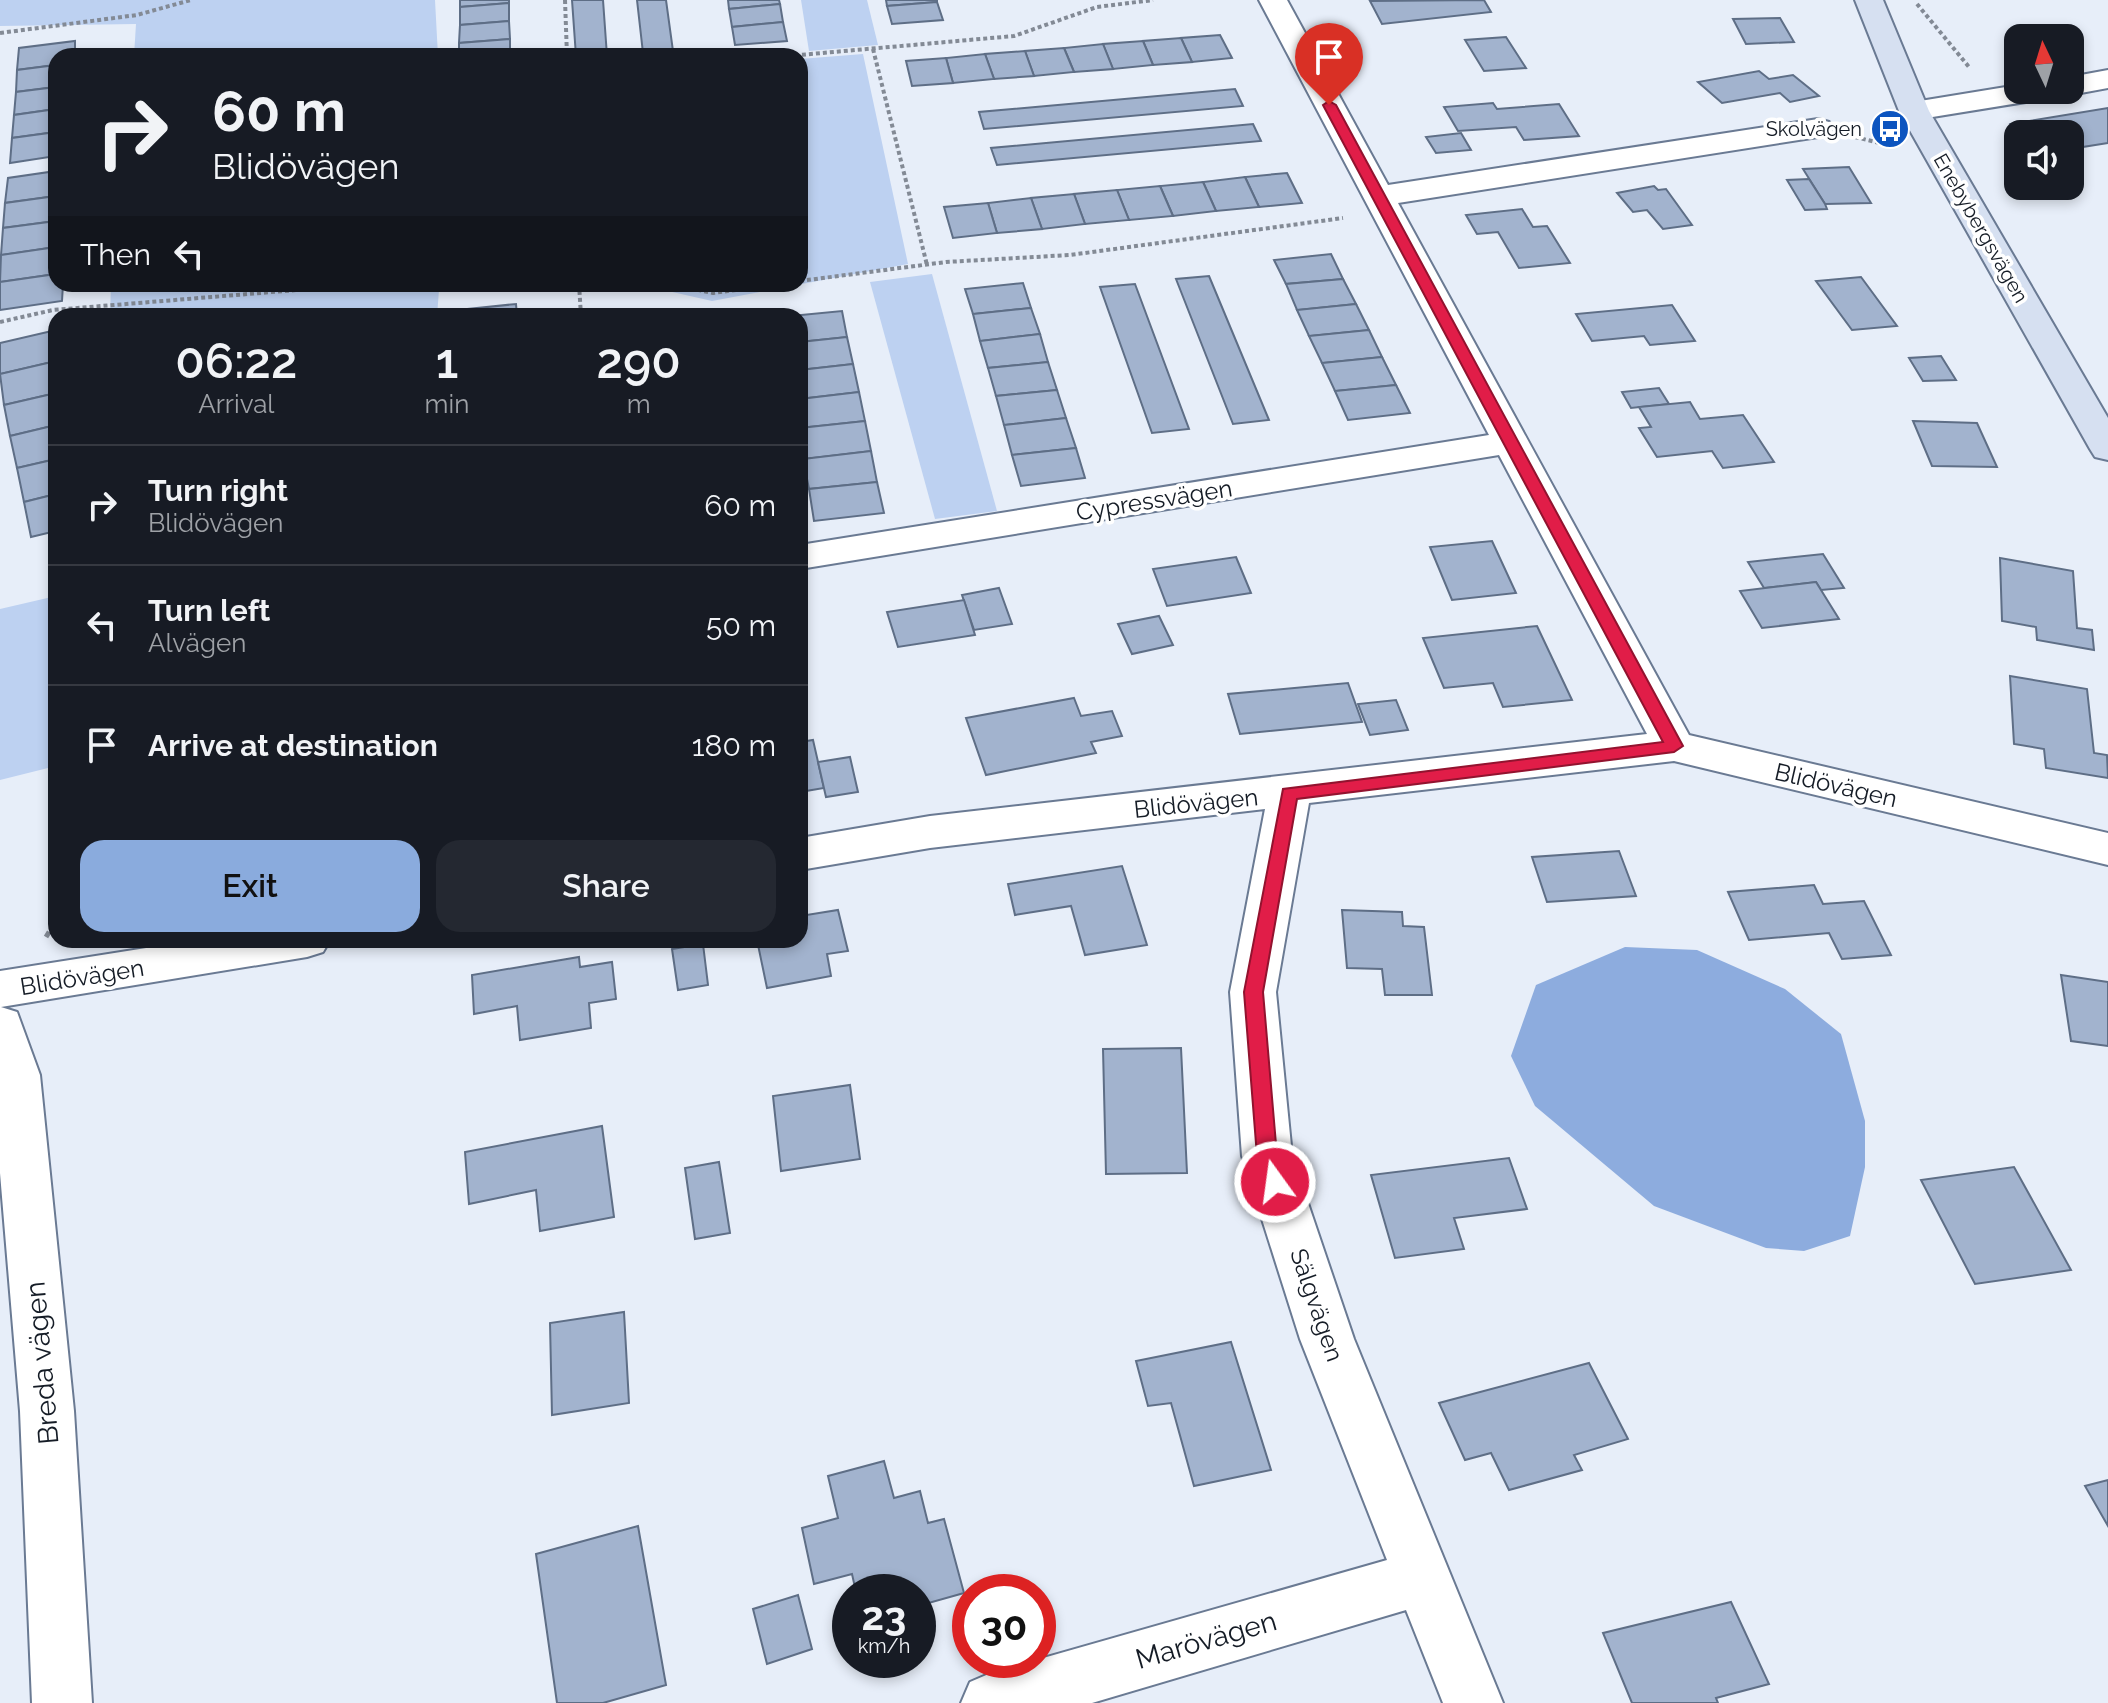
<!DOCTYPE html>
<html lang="en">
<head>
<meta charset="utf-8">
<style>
  :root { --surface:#171b24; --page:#242831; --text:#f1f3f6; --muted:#9ea1a6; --line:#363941; --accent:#8aabdd }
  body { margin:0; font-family:Raleway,sans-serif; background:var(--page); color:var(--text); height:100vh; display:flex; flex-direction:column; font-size:30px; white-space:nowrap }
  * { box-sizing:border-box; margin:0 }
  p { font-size:26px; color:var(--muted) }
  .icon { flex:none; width:44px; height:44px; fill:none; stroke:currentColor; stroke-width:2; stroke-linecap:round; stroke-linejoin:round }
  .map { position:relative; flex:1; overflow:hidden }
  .panel { position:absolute; left:48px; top:308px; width:760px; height:640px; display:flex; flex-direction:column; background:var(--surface); border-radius:24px; box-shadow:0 4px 12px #0003 }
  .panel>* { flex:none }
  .top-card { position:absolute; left:48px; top:48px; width:760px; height:244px; border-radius:24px; box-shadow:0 4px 12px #0003; background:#171b24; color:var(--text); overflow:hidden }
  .needle { width:52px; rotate:356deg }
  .tools { position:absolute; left:2004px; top:24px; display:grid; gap:16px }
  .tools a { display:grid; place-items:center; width:80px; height:80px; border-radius:16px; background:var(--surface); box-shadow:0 4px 12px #0003; font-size:40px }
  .speed { position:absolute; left:832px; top:1574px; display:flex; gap:16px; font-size:40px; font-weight:700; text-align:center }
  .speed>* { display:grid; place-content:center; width:104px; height:104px; border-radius:50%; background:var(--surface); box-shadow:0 4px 12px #0003; line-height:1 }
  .speed small { font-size:20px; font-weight:400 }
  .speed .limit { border:12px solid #d22; background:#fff; color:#111 }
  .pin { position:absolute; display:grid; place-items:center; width:68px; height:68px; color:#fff; margin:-82px -34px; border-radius:50% 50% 50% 0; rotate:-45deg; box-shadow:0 0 8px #0007 }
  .pin .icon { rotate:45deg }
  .me { position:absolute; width:88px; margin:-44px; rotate:346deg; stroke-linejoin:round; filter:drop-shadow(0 0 6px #0008) }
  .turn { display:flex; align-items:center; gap:28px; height:168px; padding:0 32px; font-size:36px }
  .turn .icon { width:104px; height:104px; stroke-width:2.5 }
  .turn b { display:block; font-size:56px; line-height:68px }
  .then { display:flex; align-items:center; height:76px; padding:0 32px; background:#0003; gap:16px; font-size:30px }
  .eta { display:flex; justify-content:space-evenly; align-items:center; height:136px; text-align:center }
  .eta b { font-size:48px; font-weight:600; line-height:56px }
  .primary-button { display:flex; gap:16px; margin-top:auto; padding:16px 32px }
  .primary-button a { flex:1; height:92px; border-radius:24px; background:var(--accent); color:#111; font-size:32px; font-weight:600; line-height:92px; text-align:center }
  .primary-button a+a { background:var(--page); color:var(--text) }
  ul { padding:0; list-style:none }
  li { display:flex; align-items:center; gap:24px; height:120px; padding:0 32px; border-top:2px solid var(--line) }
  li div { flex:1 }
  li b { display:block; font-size:30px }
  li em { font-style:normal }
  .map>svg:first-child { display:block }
</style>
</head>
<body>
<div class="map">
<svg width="2108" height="1703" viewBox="0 0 2108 1703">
  <rect width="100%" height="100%" fill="#e7eef9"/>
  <!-- green -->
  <g fill="#bdd1f1">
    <path d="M0,0H435L438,56H134L136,24L0,26Z"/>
    <path d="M801,0H867L878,45L809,51Z"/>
    <path d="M863,54L908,264L712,301L637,284H800V59Z"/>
    <path d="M932,274L997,511L935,519L870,282Z"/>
    <path d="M111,284H509L439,290L437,316H110Z"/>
    <path d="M56,596V766L0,780V609Z"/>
  </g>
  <!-- forest -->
  <path fill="#8dacde" d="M1625,947L1697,950L1785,989L1841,1034L1865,1121V1167L1850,1236L1804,1251L1766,1248L1654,1206L1535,1106L1511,1056L1536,985Z"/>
  <!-- building -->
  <g fill="#a2b3ce" stroke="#5e6e86" stroke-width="2">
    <path d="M460,0H509V3L460,7Z"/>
    <path d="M572,0H603L607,56H576Z"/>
    <path d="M637,0H666L673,51L643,53Z"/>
    <path d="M728,0H779L780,4L729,9Z"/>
    <path d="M886,0H937V2L887,6Z"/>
    <path d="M1484,0L1491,12L1382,24L1370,1Z"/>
    <path d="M937,2L943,20L892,24L887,6Z"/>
    <path d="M509,3V21L460,25V7Z"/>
    <path d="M780,4L783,22L732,27L729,9Z"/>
    <path d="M1780,18L1794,42L1746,44L1733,19Z"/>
    <path d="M509,21L510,39L459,43L460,25Z"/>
    <path d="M783,22L787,41L735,45L732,27Z"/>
    <path d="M1220,35L1232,58L1192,62L1181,38Z"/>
    <path d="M1506,37L1526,68L1484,71L1465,40Z"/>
    <path d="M1181,38L1192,62L1153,65L1143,41Z"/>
    <path d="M510,39V56H459V43Z"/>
    <path d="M75,41V56H56V65L17,70L19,48Z"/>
    <path d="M1143,41L1153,65L1113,69L1103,44Z"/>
    <path d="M1103,44L1113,69L1074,72L1064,48Z"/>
    <path d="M1064,48L1074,72L1034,76L1025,51Z"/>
    <path d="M1025,51L1034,76L994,79L985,54Z"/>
    <path d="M985,54L994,79L953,83L946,58Z"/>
    <path d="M946,58L953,83L912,86L906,61Z"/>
    <path d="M56,65V87L16,92L17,70Z"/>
    <path d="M1759,71L1769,79L1793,75L1819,96L1790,102L1780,93L1722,103L1698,82Z"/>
    <path d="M56,87V109L14,115L16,92Z"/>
    <path d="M1235,89L1243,106L984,129L979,112Z"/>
    <path d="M1493,103L1497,109L1559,104L1579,136L1524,140L1516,127L1458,131L1444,107Z"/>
    <path d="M2108,108V143L2070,149V134H2023L2011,124Z"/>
    <path d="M56,109V132L12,138L14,115Z"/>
    <path d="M1253,124L1261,141L997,165L991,148Z"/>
    <path d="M56,132V156L10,163L12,138Z"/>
    <path d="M1461,133L1471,150L1436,153L1426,137Z"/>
    <path d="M1849,167L1871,203L1825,204L1803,169Z"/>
    <path d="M56,171V196L5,203L8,178Z"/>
    <path d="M1287,173L1302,203L1259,207L1245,177Z"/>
    <path d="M1245,177L1259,207L1216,211L1203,182Z"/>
    <path d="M1809,179L1825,204L1827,209L1805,210L1787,180Z"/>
    <path d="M1203,182L1216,211L1173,216L1160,186Z"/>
    <path d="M1160,186L1173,216L1129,220L1117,190Z"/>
    <path d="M1654,186L1658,190L1666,189L1692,225L1663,229L1647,210L1633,212L1617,193Z"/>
    <path d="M1117,190L1129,220L1085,224L1074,194Z"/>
    <path d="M1074,194L1085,224L1042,229L1031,198Z"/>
    <path d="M56,196V221L3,228L5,203Z"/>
    <path d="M1031,198L1042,229L997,233L988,203Z"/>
    <path d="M988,203L997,233L953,238L944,207Z"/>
    <path d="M1522,209L1533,227L1547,226L1570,263L1519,268L1498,232L1477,234L1466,215Z"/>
    <path d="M56,221V247L1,255L3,228Z"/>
    <path d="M56,247V274L0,282L1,255Z"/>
    <path d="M1331,254L1343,279L1286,284L1274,260Z"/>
    <path d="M56,274V284H63L62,301L0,310V282Z"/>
    <path d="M1209,276L1269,420L1233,424L1176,279Z"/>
    <path d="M1861,277L1897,326L1852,330L1816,281Z"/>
    <path d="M1343,279L1356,304L1297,310L1286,284Z"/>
    <path d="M1023,283L1031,308L973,314L965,289Z"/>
    <path d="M1135,284L1189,429L1152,433L1100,287Z"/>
    <path d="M516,304L517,316H449V311Z"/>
    <path d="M1356,304L1369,330L1309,336L1297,310Z"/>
    <path d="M1672,305L1695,341L1650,345L1644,336L1592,341L1576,314Z"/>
    <path d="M1031,308L1040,334L980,341L973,314Z"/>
    <path d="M842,311L847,337L800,342V316H791Z"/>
    <path d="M56,330V361L0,374V343Z"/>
    <path d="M1369,330L1382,357L1322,363L1309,336Z"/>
    <path d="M1040,334L1048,362L988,368L980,341Z"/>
    <path d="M847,337L853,364L800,370V342Z"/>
    <path d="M1941,356L1956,380L1923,381L1909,358Z"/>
    <path d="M1382,357L1396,385L1335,391L1322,363Z"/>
    <path d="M56,361V393L4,405L0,374Z"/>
    <path d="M1048,362L1057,390L996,396L988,368Z"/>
    <path d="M853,364L859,392L800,399V370Z"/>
    <path d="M1396,385L1410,413L1348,420L1335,391Z"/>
    <path d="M1659,388L1669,404L1631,408L1622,392Z"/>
    <path d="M1057,390L1066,418L1004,425L996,396Z"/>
    <path d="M859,392L865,421L800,428V399Z"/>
    <path d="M56,393V425L10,436L4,405Z"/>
    <path d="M1690,402L1700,419L1743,415L1774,462L1723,468L1712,451L1657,457L1639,428L1651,427L1639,407Z"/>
    <path d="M1066,418L1076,448L1012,455L1004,425Z"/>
    <path d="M865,421L871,451L803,459L800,428Z"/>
    <path d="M1913,421L1977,423L1997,467L1932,466Z"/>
    <path d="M56,425V459L17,468L10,436Z"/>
    <path d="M1076,448L1085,478L1021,486L1012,455Z"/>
    <path d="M871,451L877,482L809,489L803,459Z"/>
    <path d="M56,459V494L24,502L17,468Z"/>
    <path d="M877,482L884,513L814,521L809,489Z"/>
    <path d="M56,494V531L31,537L24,502Z"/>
    <path d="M1492,541L1516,593L1452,600L1430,547Z"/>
    <path d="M1823,554L1844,588L1821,590L1816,582L1764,588L1748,562Z"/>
    <path d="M1236,557L1251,593L1167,606L1153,569Z"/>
    <path d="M2000,558L2073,571L2077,628L2092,630L2094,650L2037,640L2036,627L2002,621Z"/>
    <path d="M1816,582L1839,619L1762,628L1740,591Z"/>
    <path d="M999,588L1012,624L974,630L962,595Z"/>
    <path d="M964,600L975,635L898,647L887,612Z"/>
    <path d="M1159,616L1173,645L1132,654L1118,624Z"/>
    <path d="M1537,626L1572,700L1503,707L1493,683L1444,688L1423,638Z"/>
    <path d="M2010,676L2087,689L2094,753L2107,755L2108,778L2046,768L2044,749L2014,744Z"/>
    <path d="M1348,683L1362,722L1240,734L1228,694Z"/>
    <path d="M1074,698L1081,716L1112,711L1122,736L1091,742L1096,753L986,775L966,718Z"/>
    <path d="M1396,700L1408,730L1370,735L1358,704Z"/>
    <path d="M813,740L824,788L800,792V742Z"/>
    <path d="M850,757L858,792L826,797L818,762Z"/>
    <path d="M1619,851L1636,896L1547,902L1532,857Z"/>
    <path d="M1122,866L1147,945L1085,955L1071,906L1015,915L1008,884Z"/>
    <path d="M1814,885L1823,904L1864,901L1891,955L1842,959L1829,933L1749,940L1728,892Z"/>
    <path d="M838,910L848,951L827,954L831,976L767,988L757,940H800V916Z"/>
    <path d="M1342,910L1402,912L1403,926L1424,927L1432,995H1385L1382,969L1347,968Z"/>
    <path d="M703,944L708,985L678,990L672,949Z"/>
    <path d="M579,957L580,967L612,962L616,999L589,1003L591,1028L520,1040L517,1006L474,1014L472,975Z"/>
    <path d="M2061,975L2108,982V1046L2071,1041Z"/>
    <path d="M1181,1048L1187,1173L1106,1174L1103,1049Z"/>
    <path d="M850,1085L860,1159L781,1171L773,1096Z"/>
    <path d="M602,1126L614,1217L540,1231L536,1190L469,1204L465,1152Z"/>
    <path d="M1509,1158L1527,1209L1454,1218L1464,1249L1395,1258L1371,1175Z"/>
    <path d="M719,1162L730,1233L695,1239L685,1168Z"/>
    <path d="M2014,1167L2071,1270L1975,1284L1921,1180Z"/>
    <path d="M624,1312L629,1403L552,1415L550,1323Z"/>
    <path d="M1231,1342L1271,1470L1194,1486L1171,1403L1148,1406L1136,1361Z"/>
    <path d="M1589,1363L1628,1439L1574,1455L1582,1470L1509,1490L1491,1453L1465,1460L1439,1403Z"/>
    <path d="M884,1461L894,1498L920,1491L928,1523L944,1519L964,1593L918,1606V1592H856L852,1574L814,1584L802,1528L838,1518L828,1476Z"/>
    <path d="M2108,1480V1526L2085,1486Z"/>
    <path d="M638,1526L666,1685L603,1703H557L536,1554Z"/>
    <path d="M798,1595L812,1649L767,1664L753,1609Z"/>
    <path d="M1731,1602L1769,1684L1716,1698L1718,1703H1632L1603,1633Z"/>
  </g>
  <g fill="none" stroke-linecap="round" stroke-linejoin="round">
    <!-- minor casing -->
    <g stroke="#6a7a93" stroke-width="4">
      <g id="minor">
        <path d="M1259,0H1287L1388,185L1818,119L1829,122L1833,128L1829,134L1818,137L1398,203L1689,735L2108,833V865L1674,761L1309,803L1276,992L1292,1156L1354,1339L1503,1703H1443L1406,1610L1092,1703H961L970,1682L991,1673L1387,1560L1300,1339L1242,1156L1230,992L1265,809L930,848L800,870V838L930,816L1647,734L1499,455L800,569V545L1489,435Z"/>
        <path d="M2108,70V88L2070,95L2058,91L2054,96L2044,99L1914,120L1903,117L1899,111L1903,105L1914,102L2018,85V90H2070V77Z"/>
        <path d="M197,940H330L323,952L307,957L1,1007L17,1012L40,1075L74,1411L92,1703H32L20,1411L0,1173V971Z"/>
      </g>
    </g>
    <!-- secondary casing -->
    <g stroke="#6a7a93" stroke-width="4">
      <path id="secondary" d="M1855,0H1883L1929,111L2108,418V460L2095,457L2090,449L1899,111Z"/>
    </g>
    <!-- path-far1 -->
    <g stroke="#838a95" stroke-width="4" stroke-dasharray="4 3" stroke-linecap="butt">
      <path d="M565,0L567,56"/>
      <path d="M1917,4L1969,67"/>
      <path d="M0,33L137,15L191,0"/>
      <path d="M873,49L927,265"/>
      <path d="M788,56L1014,36L1097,7L1153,0"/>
      <path d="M1855,137L1888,145"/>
      <path d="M800,281L946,262L1070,255L1343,218"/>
      <path d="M579,284L581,316"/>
      <path d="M670,284L713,293L780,284"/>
      <path d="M0,322L53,310L370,284"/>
    </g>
    <!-- path -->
    <path stroke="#838a95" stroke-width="5" stroke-dasharray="6 4" stroke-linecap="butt" d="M46,937L56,921"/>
    <!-- minor -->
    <use href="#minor" fill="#fff" fill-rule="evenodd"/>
    <!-- secondary -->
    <use href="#secondary" fill="#d6e0f1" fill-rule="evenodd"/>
  </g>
  <!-- route -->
  <path fill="#e11d48" stroke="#92132f" stroke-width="2" d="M1329,101L1336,105L1683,746L1674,752L1297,799L1263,992L1277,1156L1286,1182L1275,1191L1268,1189L1257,1156L1244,992L1283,789L1663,742L1323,105Z"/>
  <!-- icons -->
  <defs>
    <g id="bus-disc" transform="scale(2)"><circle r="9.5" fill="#0c54bf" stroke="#fff"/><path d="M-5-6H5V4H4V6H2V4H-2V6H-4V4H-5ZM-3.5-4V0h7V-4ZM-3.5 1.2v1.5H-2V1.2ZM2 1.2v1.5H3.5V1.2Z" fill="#fff"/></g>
  </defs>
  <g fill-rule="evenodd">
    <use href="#bus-disc" x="1890" y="129"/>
  </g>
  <g text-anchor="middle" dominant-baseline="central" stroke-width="7" stroke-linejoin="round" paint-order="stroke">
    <!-- far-poi labels -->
    <g font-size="20" fill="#151c26" stroke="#fff" text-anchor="end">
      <text x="1862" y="129">Skolvägen</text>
    </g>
    <!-- far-street labels -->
    <g font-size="20" fill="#151c26" stroke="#fff">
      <text transform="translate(1981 228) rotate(60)">Enebybergsvägen</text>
    </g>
    <!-- street labels -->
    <g font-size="24" fill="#151c26" stroke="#fff">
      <text transform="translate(1154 500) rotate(-9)">Cypressvägen</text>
      <text transform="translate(1836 785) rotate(13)">Blidövägen</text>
      <text transform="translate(1196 803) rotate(-6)">Blidövägen</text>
      <text transform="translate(82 977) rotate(-9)">Blidövägen</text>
      <text transform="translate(1317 1305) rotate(71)">Sälgvägen</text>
    </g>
    <!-- near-street labels -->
    <g font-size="28" fill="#151c26" stroke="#fff">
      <text transform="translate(42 1363) rotate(-95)">Breda vägen</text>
      <text transform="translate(1206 1640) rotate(-16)">Marövägen</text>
    </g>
  </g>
</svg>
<div class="tools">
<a><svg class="needle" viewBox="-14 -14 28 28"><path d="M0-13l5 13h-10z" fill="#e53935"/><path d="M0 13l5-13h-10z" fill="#9ea1a6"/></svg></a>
<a><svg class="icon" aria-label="sound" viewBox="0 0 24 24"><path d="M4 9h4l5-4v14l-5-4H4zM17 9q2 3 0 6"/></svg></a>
</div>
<div class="speed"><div>23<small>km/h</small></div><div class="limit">30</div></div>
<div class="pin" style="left:1329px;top:105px;background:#d93025"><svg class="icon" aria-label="arrive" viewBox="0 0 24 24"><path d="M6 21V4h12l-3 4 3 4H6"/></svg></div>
<svg class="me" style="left:1275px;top:1182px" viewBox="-20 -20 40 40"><circle r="17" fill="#e11d48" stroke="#fff" stroke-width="3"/><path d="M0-11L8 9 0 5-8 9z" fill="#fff"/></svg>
<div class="top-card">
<div class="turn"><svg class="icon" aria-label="right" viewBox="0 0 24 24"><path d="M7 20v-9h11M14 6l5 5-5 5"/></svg><div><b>60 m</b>Blidövägen</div></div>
<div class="then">Then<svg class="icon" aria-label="left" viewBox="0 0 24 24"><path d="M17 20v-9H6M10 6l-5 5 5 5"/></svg></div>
</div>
<section class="panel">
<div class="eta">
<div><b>06:22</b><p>Arrival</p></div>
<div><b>1</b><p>min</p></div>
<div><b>290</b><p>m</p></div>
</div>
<ul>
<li><svg class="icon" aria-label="right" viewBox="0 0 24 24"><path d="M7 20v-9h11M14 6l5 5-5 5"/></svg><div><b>Turn right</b><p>Blidövägen</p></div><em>60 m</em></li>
<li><svg class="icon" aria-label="left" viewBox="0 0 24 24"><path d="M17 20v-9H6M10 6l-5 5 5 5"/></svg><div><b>Turn left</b><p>Alvägen</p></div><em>50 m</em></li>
<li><svg class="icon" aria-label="arrive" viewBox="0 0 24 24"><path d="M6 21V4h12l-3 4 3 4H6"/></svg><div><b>Arrive at destination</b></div><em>180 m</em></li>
</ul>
<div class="primary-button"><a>Exit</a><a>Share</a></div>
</section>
</div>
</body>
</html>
